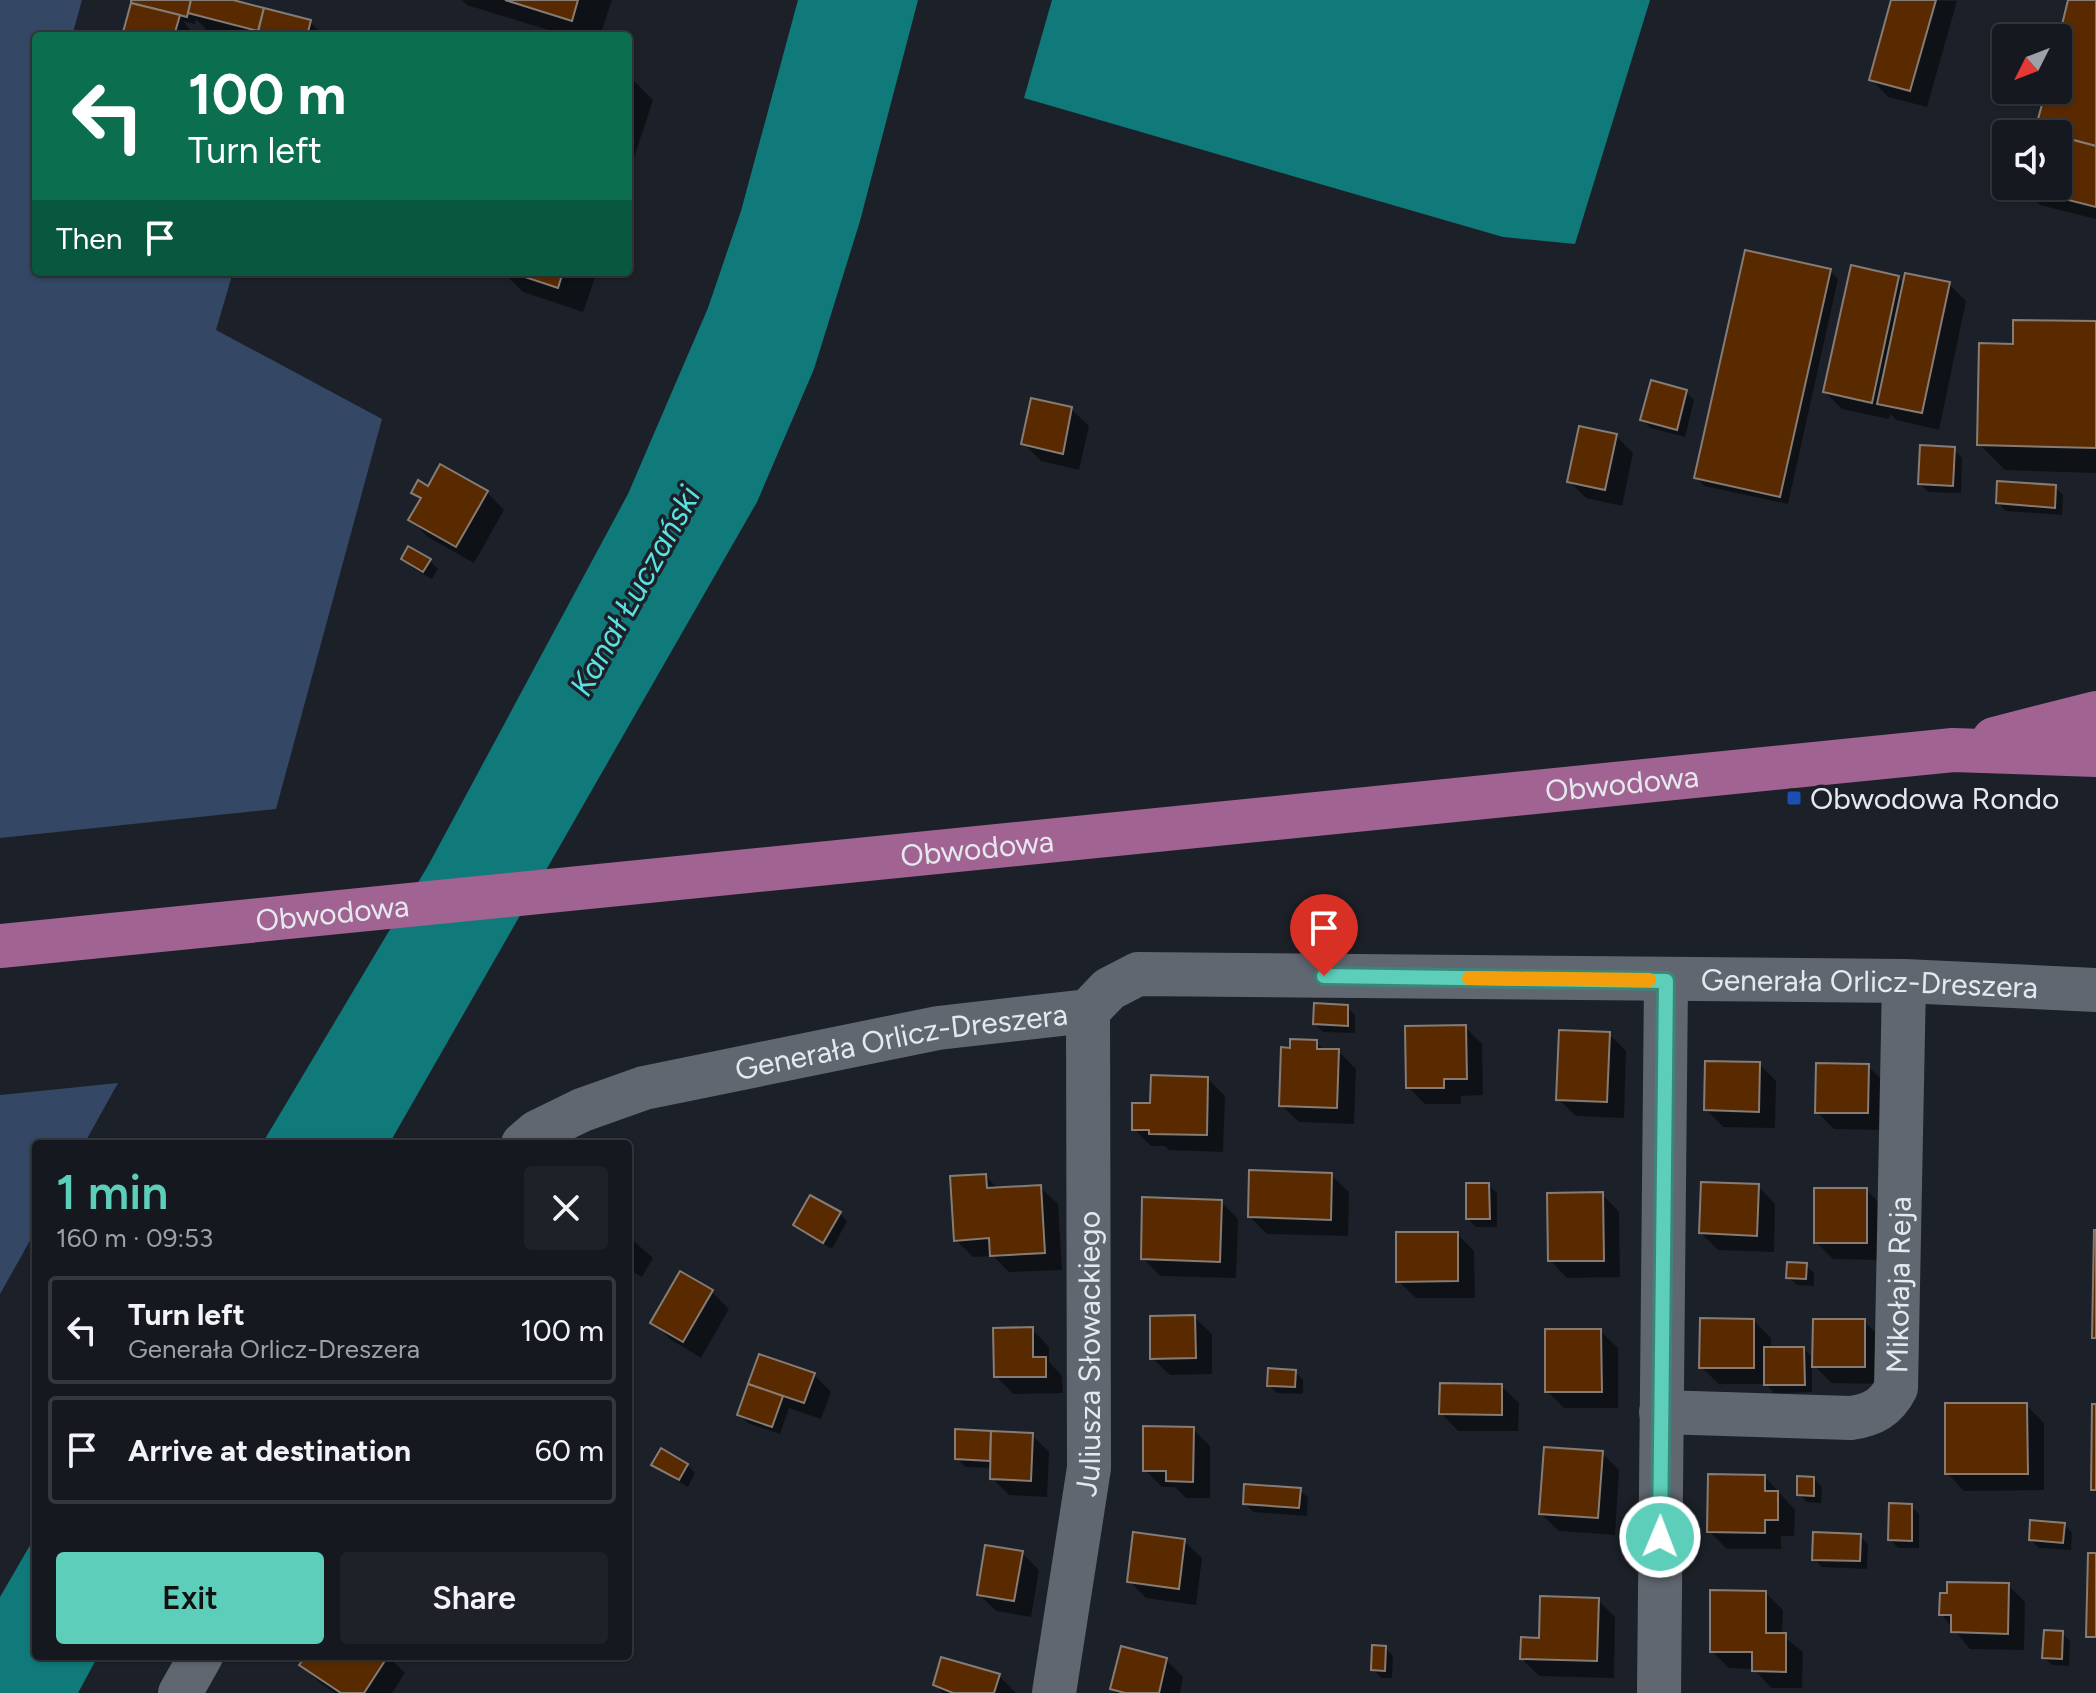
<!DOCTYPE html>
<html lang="en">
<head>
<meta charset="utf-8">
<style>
  :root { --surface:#15191f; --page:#1e2228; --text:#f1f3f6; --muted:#9da0a4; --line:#34383d; --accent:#5cceba }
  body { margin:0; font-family:Figtree,sans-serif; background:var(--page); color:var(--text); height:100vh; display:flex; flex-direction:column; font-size:30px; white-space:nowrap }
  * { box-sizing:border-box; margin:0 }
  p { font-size:26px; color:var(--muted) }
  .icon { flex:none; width:44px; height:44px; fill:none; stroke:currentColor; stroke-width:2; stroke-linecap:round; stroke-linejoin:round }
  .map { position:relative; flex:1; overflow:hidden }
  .sheet { position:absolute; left:32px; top:1140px; width:600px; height:520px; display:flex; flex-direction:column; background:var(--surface); border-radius:8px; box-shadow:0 2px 6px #0004,0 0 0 2px var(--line) }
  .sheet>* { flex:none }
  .hud { position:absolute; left:32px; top:32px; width:600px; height:244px; border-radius:8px; box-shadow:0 2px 6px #0004,0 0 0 2px var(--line); background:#0b6e4f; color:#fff; overflow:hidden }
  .needle { width:52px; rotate:228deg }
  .controls { position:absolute; left:1992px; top:24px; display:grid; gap:16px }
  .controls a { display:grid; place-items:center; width:80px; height:80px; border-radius:8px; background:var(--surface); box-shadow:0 2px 6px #0004,0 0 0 2px var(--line); font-size:40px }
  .pin { position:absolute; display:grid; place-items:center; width:68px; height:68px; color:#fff; margin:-82px -34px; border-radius:50% 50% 50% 0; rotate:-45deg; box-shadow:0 0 8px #0007 }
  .pin .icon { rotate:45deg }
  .me { position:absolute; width:88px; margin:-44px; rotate:1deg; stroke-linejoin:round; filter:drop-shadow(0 0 6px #0008) }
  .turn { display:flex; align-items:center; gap:28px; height:168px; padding:0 24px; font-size:36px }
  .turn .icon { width:104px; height:104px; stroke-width:2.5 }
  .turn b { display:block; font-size:56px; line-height:68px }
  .then { display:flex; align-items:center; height:76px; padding:0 24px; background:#0003; gap:16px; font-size:30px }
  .round { display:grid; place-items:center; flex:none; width:84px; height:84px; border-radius:8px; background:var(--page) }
  .headline { display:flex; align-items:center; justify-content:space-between; height:136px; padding:0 24px }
  h1 { font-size:48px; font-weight:600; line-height:60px; color:var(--accent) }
  .cta { display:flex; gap:16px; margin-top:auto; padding:16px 24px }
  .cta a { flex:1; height:92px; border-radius:8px; background:var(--accent); color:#111; font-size:32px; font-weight:600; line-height:92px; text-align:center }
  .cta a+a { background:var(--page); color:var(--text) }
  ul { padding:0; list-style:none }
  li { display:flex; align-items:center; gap:24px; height:108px; margin:0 16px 12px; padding:0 8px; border:4px solid var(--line); border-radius:8px }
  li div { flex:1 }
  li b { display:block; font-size:30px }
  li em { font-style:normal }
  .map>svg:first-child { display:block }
</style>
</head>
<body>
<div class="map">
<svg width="2096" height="1693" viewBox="0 0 2096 1693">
  <rect width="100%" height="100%" fill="#1c2129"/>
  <!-- green -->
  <g fill="#344764">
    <path d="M0,0H82L72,36H36V272H233L216,330L382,419L276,809L0,838Z"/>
    <path d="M118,1083L84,1144H36V1230L0,1294V1095Z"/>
  </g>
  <!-- water -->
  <g fill="#107a7b">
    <path d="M798,0H918L860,221L814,369L757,502L389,1144H262L429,864L628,494L708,308L741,211Z"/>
    <path d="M1052,0H1650L1575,244L1503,237L1024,98Z"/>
    <path d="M36,1535V1656H98L78,1693H0V1597Z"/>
  </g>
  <!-- shadow -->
  <g fill="#0007">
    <path d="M133,0H224L310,22L324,36H230L207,30L196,19L195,24L183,21L195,36H124Z"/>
    <path d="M462,0H612L600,36H568L467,5Z"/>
    <path d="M1893,0L1957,1L1927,107L1888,97L1871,79Z"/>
    <path d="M2070,0H2096V219L2040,205L2023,187L2058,186V134H2036L2048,90H2058V49Z"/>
    <path d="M628,75L653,100L628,176Z"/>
    <path d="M1830,271L1838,279L1788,504L1704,486L1696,477Z"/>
    <path d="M503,272H597L583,312L523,292Z"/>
    <path d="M1898,278L1905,284H1949L1966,301L1939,430L1897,420L1890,414L1889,419L1842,409L1825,392Z"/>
    <path d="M2096,323V473L2005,470L1979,444Z"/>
    <path d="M1686,392L1694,400L1685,437L1651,428L1642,420Z"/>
    <path d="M1071,409L1089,426L1079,470L1041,461L1024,444Z"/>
    <path d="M1616,436L1633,453L1622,506L1586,498L1569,481Z"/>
    <path d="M1954,449L1962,458L1961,493L1928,492L1920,484Z"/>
    <path d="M441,467L487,492L504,510L474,563L428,537L411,520L422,501L413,492L428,488Z"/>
    <path d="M2055,487L2063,495L2062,515L2006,511L1998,503Z"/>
    <path d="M403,559L430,561L438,569L432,579L411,567Z"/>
    <path d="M1347,1007L1355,1015V1033L1323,1032L1315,1024Z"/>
    <path d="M1465,1027L1482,1044L1483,1095L1461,1096V1104H1425L1408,1087Z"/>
    <path d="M1609,1034L1626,1051L1624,1118L1576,1116L1558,1099Z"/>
    <path d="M1316,1042L1325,1051H1338L1356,1069L1354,1124L1299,1122L1281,1105L1292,1050Z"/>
    <path d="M1759,1064L1776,1081L1775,1128L1723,1127L1706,1109Z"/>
    <path d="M1868,1066L1885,1083L1884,1130L1834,1129L1817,1112Z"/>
    <path d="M1208,1079L1225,1096L1223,1152L1169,1150L1165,1146H1151L1134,1129Z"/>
    <path d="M1331,1175L1349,1192L1348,1236L1267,1234L1250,1217Z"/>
    <path d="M986,1176L998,1189L1040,1187L1058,1204L1062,1270L1009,1272L993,1256L973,1257L956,1240Z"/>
    <path d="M1488,1185L1497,1193V1227H1476L1468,1219Z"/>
    <path d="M1758,1186L1775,1204L1774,1252L1718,1250L1701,1233Z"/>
    <path d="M1867,1190L1884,1208L1883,1260L1833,1259L1816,1242Z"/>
    <path d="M1602,1194L1619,1212L1620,1277L1567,1278L1550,1260Z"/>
    <path d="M1221,1202L1238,1219L1236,1278L1160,1276L1143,1258Z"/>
    <path d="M839,1213L847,1221L832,1249L804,1233L796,1225Z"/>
    <path d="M1457,1234L1474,1251L1475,1298H1416L1398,1281Z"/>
    <path d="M628,1236L653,1258L642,1277L628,1269Z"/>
    <path d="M1806,1265L1814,1273V1286L1797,1285L1788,1277Z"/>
    <path d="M712,1292L729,1309L701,1358L670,1339L653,1322Z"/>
    <path d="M1194,1317L1212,1334V1374L1170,1375L1152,1358Z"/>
    <path d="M1754,1321L1771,1338V1349H1804L1815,1360L1864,1321L1881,1338V1384L1832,1383L1812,1364V1392L1774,1393L1766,1384H1719L1701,1367Z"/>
    <path d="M1032,1329L1049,1347V1362L1062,1376L1063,1393L1013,1394L996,1376Z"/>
    <path d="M1600,1331L1618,1348V1408H1564L1547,1391Z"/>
    <path d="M760,1356L814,1375L831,1392L821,1419L789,1408L780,1434L748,1423L740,1415Z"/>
    <path d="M1295,1372L1303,1380V1394L1277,1393L1269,1385Z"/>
    <path d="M1501,1386L1519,1403L1518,1431H1458L1441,1413Z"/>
    <path d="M2026,1405L2044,1423V1490L1964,1491L1947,1473Z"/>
    <path d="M1193,1429L1210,1446V1498H1186L1175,1487H1162L1145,1470Z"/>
    <path d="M957,1432L1032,1435L1049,1452L1047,1497L1009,1495L992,1478V1468L965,1467L957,1458Z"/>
    <path d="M1602,1453L1619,1470L1615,1535L1559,1531L1541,1514Z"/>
    <path d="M654,1464L687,1465L695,1473L688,1487L662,1472Z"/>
    <path d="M1765,1477L1795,1510L1794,1536H1781V1549H1727L1709,1531Z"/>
    <path d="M1814,1479L1822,1487L1821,1503L1807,1502L1799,1494Z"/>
    <path d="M1300,1490L1308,1498L1307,1516L1253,1512L1245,1504Z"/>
    <path d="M1911,1506L1919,1514V1548H1898L1890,1539Z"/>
    <path d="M2064,1524L2072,1533L2071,1550L2039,1548L2031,1540Z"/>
    <path d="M1860,1536L1868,1544L1867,1569L1822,1567L1814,1559Z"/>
    <path d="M1184,1541L1202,1558L1196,1605L1146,1598L1129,1581Z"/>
    <path d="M1022,1553L1039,1570L1031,1617L996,1611L979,1594Z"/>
    <path d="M2008,1585L2025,1602L2024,1650L1970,1649L1941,1614L1949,1595Z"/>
    <path d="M1766,1593L1783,1610L1782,1635L1803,1652L1802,1688H1771L1754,1669L1729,1668L1712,1651Z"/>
    <path d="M1598,1600L1615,1617L1614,1678L1539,1676L1522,1659L1541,1640Z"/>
    <path d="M2062,1633L2070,1641L2069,1666L2052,1665L2044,1657Z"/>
    <path d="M1385,1648L1393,1656L1392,1678H1381L1373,1669Z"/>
    <path d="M308,1656H388L405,1673L392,1693H335L319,1682L302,1665Z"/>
    <path d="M1166,1660L1183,1677L1180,1693H1116L1112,1689Z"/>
    <path d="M999,1676L1016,1693H943L935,1685Z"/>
  </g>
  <!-- building -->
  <g fill="#592a00" stroke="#867c75" stroke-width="2">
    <path d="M131,0H191L187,17L131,3Z"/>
    <path d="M191,0H233L264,8L258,31L188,13Z"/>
    <path d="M505,0H578L572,21Z"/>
    <path d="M1891,0H1936L1910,91L1869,80Z"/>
    <path d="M2068,0H2096V146L2058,136V134L2035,130L2046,90H2058V41Z"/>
    <path d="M131,3L180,15L174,36H122Z"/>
    <path d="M264,8L311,20L307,36H257Z"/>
    <path d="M2058,136L2096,146V207L2021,188L2058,186Z"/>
    <path d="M1745,250L1831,269L1780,497L1694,478Z"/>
    <path d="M1851,265L1899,276L1872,403L1823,392Z"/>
    <path d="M510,272H563L558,288Z"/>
    <path d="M1905,273L1950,282L1922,413L1877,404Z"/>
    <path d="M2013,320L2096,321V448L1977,445L1979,343L2013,344Z"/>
    <path d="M1651,380L1687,390L1677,430L1640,420Z"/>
    <path d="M1031,398L1072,407L1063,454L1021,444Z"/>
    <path d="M1579,426L1617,434L1605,490L1567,482Z"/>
    <path d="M1920,445L1955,447L1953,486L1918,484Z"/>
    <path d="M440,464L488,491L456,547L408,520L421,498L411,493L418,480L428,486Z"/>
    <path d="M1997,481L2056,485L2055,508L1996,503Z"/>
    <path d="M408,546L431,559L423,572L401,559Z"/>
    <path d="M1314,1003L1348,1005V1026L1313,1024Z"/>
    <path d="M1466,1025L1467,1079H1444V1088H1406L1405,1026Z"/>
    <path d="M1559,1030L1610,1032L1607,1102L1556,1100Z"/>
    <path d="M1290,1039L1317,1040V1049H1339L1337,1108L1279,1106L1281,1047L1290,1048Z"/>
    <path d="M1705,1061L1760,1062L1759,1112L1704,1110Z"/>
    <path d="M1816,1063L1869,1064L1868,1113H1815Z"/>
    <path d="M1151,1075L1208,1077L1207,1135L1149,1134V1130H1132V1103H1150Z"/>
    <path d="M1249,1170L1332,1173L1331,1220L1248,1217Z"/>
    <path d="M986,1174L987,1188L1041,1185L1045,1253L990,1256L989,1238L954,1241L950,1176Z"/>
    <path d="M1701,1182L1759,1184L1757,1236L1699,1233Z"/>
    <path d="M1466,1183H1489L1490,1219H1466Z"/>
    <rect x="1814" y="1188" width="53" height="55"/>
    <path d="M1603,1192L1604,1261H1548L1547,1193Z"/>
    <path d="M810,1195L841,1212L823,1243L793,1225Z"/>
    <path d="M1142,1197L1222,1200L1220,1262L1141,1259Z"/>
    <path d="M2094,1230H2096V1338H2092Z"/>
    <path d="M1396,1232H1458V1281L1396,1282Z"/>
    <path d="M1787,1262L1807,1263L1806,1279L1786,1278Z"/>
    <path d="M680,1271L713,1290L683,1342L650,1323Z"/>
    <path d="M1195,1315L1196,1358L1150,1359V1316Z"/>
    <path d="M1700,1318L1754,1319V1368H1699Z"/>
    <path d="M1813,1319H1865V1367H1812Z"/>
    <path d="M1033,1327V1357H1046V1377H994L993,1328Z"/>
    <path d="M1545,1329H1601L1602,1392H1545Z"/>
    <path d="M1764,1347H1804L1805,1385H1764Z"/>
    <path d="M759,1354L815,1373L804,1403L748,1384Z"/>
    <path d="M1268,1368L1296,1370L1295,1387L1267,1386Z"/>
    <path d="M1440,1383L1502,1384V1415L1439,1414Z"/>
    <path d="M748,1384L783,1396L772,1427L737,1415Z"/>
    <path d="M1945,1403H2027L2028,1474H1945Z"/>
    <path d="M2092,1404H2096V1490H2091Z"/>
    <path d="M1143,1426L1194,1427L1193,1482L1166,1481V1471H1143Z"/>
    <path d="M955,1429L991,1431L990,1461L955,1459Z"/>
    <path d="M991,1431L1033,1433L1031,1481L990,1479Z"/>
    <path d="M1544,1447L1603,1451L1598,1518L1539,1514Z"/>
    <path d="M661,1448L688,1464L679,1480L651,1465Z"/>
    <path d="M1708,1474L1765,1475V1491H1778V1520H1765V1533L1707,1532Z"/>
    <path d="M1797,1476L1814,1477V1496L1797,1495Z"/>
    <path d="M1244,1484L1301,1488L1299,1508L1243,1504Z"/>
    <path d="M1889,1503L1912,1504V1541L1888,1540Z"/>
    <path d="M2030,1520L2065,1523L2063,1543L2029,1540Z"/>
    <path d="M1133,1532L1185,1539L1179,1589L1127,1582Z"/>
    <path d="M1813,1532L1861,1534L1860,1561L1812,1560Z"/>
    <path d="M985,1545L1023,1551L1014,1601L977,1595Z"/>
    <path d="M2088,1553H2096V1637H2086Z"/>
    <path d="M1947,1582L2009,1583L2008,1634L1951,1632V1615H1939L1940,1593H1947Z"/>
    <path d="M1710,1590L1766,1591V1633H1786V1672L1752,1671V1652H1710Z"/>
    <path d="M1540,1596L1599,1598L1597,1661L1520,1659L1521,1637L1539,1638Z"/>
    <path d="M2044,1630L2063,1631L2062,1659L2042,1658Z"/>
    <path d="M1372,1645L1386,1646L1385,1671L1371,1670Z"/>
    <path d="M1121,1646L1167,1658L1159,1693H1125L1110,1689Z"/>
    <path d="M306,1656H388L364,1693H341L299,1665Z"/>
    <path d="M941,1657L1000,1674L994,1693H953L933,1685Z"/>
  </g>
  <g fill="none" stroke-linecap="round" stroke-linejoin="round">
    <!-- minor -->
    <g stroke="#616770" stroke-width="44">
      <path id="s1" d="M523,1144L537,1132L582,1110L644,1088L938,1028L1088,1011L1109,989L1138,974L1904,981L2096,990"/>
      <path id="s2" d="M1661,1412L1851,1418C1872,1415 1886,1408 1896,1388L1904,981"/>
      <path d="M180,1693L201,1656"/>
      <path id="s3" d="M1054,1693L1089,1468L1088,1011"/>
      <path d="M1659,1693L1666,981"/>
    </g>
    <!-- major -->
    <g stroke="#a16392" stroke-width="44">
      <path d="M1994,739L2096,713"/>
      <path id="s4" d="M0,946L1953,750L2096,755"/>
    </g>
  </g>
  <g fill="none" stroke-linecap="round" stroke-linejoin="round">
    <!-- route casing -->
    <g stroke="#3c8679" stroke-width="20">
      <path id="route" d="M1324,976L1666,981L1660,1537"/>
    </g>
    <!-- route -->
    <use href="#route" stroke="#5cceba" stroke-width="14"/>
    <!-- slow -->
    <path stroke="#f59e0b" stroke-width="14" d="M1469,978L1649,980"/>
  </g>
  <!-- markers -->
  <rect fill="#1a4fb4" stroke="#1c2129" stroke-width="3" x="1786" y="790" width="16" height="16" rx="4"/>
  <g text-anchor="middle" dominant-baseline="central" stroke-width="7" stroke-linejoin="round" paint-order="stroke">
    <!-- street labels -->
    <g font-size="30" fill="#e5e9ee" stroke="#1c2129">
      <text stroke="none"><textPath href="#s4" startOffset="1630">Obwodowa</textPath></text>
      <text stroke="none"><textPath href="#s4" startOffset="982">Obwodowa</textPath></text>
      <text stroke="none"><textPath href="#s4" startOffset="334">Obwodowa</textPath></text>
      <text stroke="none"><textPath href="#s1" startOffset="1380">Generała Orlicz-Dreszera</textPath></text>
      <text stroke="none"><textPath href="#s1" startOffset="396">Generała Orlicz-Dreszera</textPath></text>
      <text stroke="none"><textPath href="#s2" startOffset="350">Mikołaja Reja</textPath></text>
      <text stroke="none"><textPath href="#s3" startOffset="342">Juliusza Słowackiego</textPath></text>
    </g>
    <!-- poi labels -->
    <g font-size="30" fill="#e5e9ee" stroke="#1c2129" text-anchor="start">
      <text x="1810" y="798">Obwodowa Rondo</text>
    </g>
    <!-- water labels -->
    <g font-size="32" font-style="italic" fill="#5ae1e2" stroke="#1c2129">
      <text transform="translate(635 591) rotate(-61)">Kanał Łuczański</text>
    </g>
  </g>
</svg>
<div class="controls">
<a><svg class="needle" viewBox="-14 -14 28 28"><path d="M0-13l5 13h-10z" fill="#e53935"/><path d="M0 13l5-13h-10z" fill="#9da0a4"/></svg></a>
<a><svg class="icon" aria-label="sound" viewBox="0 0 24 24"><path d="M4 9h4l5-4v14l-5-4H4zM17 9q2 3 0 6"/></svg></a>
</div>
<div class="pin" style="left:1324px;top:976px;background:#d93025"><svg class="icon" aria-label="arrive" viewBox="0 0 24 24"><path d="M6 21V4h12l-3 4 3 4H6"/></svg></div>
<svg class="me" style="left:1660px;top:1537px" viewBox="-20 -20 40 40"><circle r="17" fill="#5cceba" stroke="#fff" stroke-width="3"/><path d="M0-11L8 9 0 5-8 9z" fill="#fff"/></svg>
<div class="hud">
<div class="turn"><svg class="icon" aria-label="left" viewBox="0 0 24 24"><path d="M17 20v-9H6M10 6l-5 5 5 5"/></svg><div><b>100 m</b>Turn left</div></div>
<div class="then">Then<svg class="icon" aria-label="arrive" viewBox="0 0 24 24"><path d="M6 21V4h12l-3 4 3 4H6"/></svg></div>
</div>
<section class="sheet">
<div class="headline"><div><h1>1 min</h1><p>160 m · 09:53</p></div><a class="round"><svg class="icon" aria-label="close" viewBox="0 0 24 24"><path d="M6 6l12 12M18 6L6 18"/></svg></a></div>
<ul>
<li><svg class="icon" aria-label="left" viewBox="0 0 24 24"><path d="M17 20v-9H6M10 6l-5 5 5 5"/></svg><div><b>Turn left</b><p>Generała Orlicz-Dreszera</p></div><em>100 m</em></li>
<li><svg class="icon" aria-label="arrive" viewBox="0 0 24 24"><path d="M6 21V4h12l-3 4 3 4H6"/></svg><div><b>Arrive at destination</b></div><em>60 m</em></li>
</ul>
<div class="cta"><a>Exit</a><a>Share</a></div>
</section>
</div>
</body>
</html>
